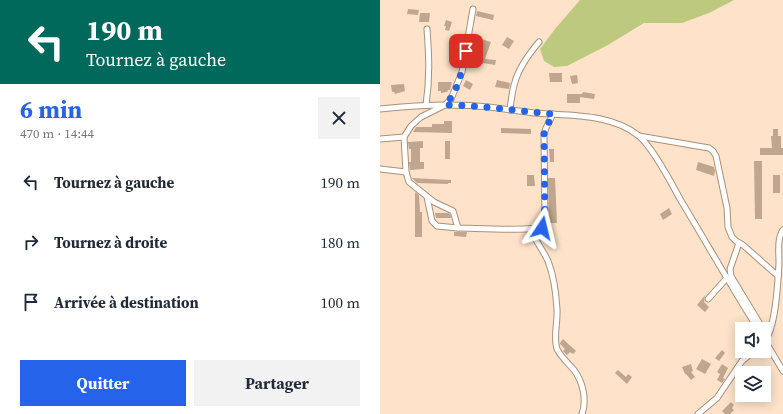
<!DOCTYPE html>
<html lang="fr">
<head>
<meta charset="utf-8">
<style>
  :root { --surface:#fff; --page:#f2f2f3; --text:#1f2937; --muted:#747a83; --accent:#2563eb }
  body { margin:0; font-family:"Source Serif 4",serif; background:var(--page); color:var(--text); height:100vh; display:flex; flex-direction:column; font-size:15px; white-space:nowrap }
  * { box-sizing:border-box; margin:0 }
  p { font-size:13px; color:var(--muted) }
  .icon { flex:none; width:22px; height:22px; fill:none; stroke:currentColor; stroke-width:2; stroke-linecap:round; stroke-linejoin:round }
  .map { position:relative; flex:1; overflow:hidden }
  .details { display:flex; flex-direction:column; background:var(--surface); width:380px }
  .details>* { flex:none }
  .top-card { background:#00695c; color:#fff; overflow:hidden }
  .fabs { position:absolute; left:355px; top:322px; display:grid; gap:8px }
  .fabs a { display:grid; place-items:center; width:36px; height:36px; border-radius:0px; background:var(--surface); box-shadow:0 2px 10px #0003; font-size:20px }
  .pin { position:absolute; display:grid; place-items:center; width:34px; height:34px; color:#fff; margin:-17px; border-radius:8px; box-shadow:0 2px 6px #0006 }
  .me { position:absolute; width:44px; margin:-22px; rotate:10deg; stroke-linejoin:round; filter:drop-shadow(0 0 3px #0008) }
  .turn { display:flex; align-items:center; gap:14px; height:84px; padding:0 20px; font-size:18px }
  .turn .icon { width:52px; height:52px; stroke-width:2.5 }
  .turn b { display:block; font-size:28px; line-height:34px }
  .round { display:grid; place-items:center; flex:none; width:42px; height:42px; border-radius:0px; background:var(--page) }
  .overview { display:flex; align-items:center; justify-content:space-between; height:68px; padding:0 20px }
  h1 { font-size:24px; font-weight:700; line-height:30px; color:var(--accent) }
  .primary-button { display:flex; gap:8px; margin-top:auto; padding:8px 20px }
  .primary-button a { flex:1; height:46px; border-radius:0px; background:var(--accent); color:#fff; font-size:16px; font-weight:700; line-height:46px; text-align:center }
  .primary-button a+a { background:var(--page); color:var(--text) }
  ul { padding:0; list-style:none }
  li { display:flex; align-items:center; gap:12px; height:60px; padding:0 20px }
  li div { flex:1 }
  li b { display:block; font-size:15px }
  li em { font-style:normal }
  main { display:flex; flex:1; min-height:0 }
  .map>svg:first-child { display:block }
</style>
</head>
<body>
<main>
<section class="details">
<div class="top-card">
<div class="turn"><svg class="icon" aria-label="left" viewBox="0 0 24 24"><path d="M17 20v-9H6M10 6l-5 5 5 5"/></svg><div><b>190 m</b>Tournez à gauche</div></div>
</div>
<div class="overview"><div><h1>6 min</h1><p>470 m · 14:44</p></div><a class="round"><svg class="icon" aria-label="close" viewBox="0 0 24 24"><path d="M6 6l12 12M18 6L6 18"/></svg></a></div>
<ul>
<li><svg class="icon" aria-label="left" viewBox="0 0 24 24"><path d="M17 20v-9H6M10 6l-5 5 5 5"/></svg><div><b>Tournez à gauche</b></div><em>190 m</em></li>
<li><svg class="icon" aria-label="right" viewBox="0 0 24 24"><path d="M7 20v-9h11M14 6l5 5-5 5"/></svg><div><b>Tournez à droite</b></div><em>180 m</em></li>
<li><svg class="icon" aria-label="arrive" viewBox="0 0 24 24"><path d="M6 21V4h12l-3 4 3 4H6"/></svg><div><b>Arrivée à destination</b></div><em>100 m</em></li>
</ul>
<div class="primary-button"><a>Quitter</a><a>Partager</a></div>
</section>
<div class="map">
<svg width="403" height="414" viewBox="0 0 403 414">
  <rect width="100%" height="100%" fill="#fee3ca"/>
  <!-- green -->
  <path fill="#bcc97f" d="M200,0H354L329,13L302,23H264L228,45L187,66L174,67L164,61L160,49L175,29Z"/>
  <!-- building -->
  <g fill="#c0a68f">
    <path d="M28,9L39,10L38,15L27,14Z"/>
    <path d="M97,11L114,15L113,20L96,16Z"/>
    <path d="M40,13H50L49,22H39Z"/>
    <path d="M66,20L72,22L69,31L65,30L66,26H64Z"/>
    <path d="M94,37L111,42L105,59L116,60L115,65L103,63V64L94,61L99,43L92,41Z"/>
    <path d="M127,37L134,41L129,49L122,45Z"/>
    <path d="M169,73H182V82H170Z"/>
    <path d="M197,75L198,83L192,84L190,76Z"/>
    <path d="M86,80L93,84L90,90L83,86Z"/>
    <path d="M117,80L130,83L129,89L115,87Z"/>
    <path d="M58,82H72L70,90H68L67,92L61,93V91H58Z"/>
    <path d="M24,84L25,91L15,94L14,92H12L11,85Z"/>
    <path d="M203,92L215,94L214,99L200,97V103H187V94H202Z"/>
    <path d="M64,121H72V133L33,132L36,127H52V124H64Z"/>
    <path d="M121,128L151,129V134L121,133Z"/>
    <path d="M393,129H398V136H401V148H403V155H380V148H392L391,136H393Z"/>
    <path d="M43,141V148H40V162H44V169L30,170L29,162H31V149H29L28,142Z"/>
    <rect x="65" y="141" width="5" height="18"/>
    <path d="M169,149H174V162H170Z"/>
    <path d="M374,161H382V219H375Z"/>
    <path d="M318,162L334,167L335,171L334,176L316,170Z"/>
    <path d="M147,175H154L155,186H147Z"/>
    <rect x="393" y="175" width="7" height="18"/>
    <path d="M32,178L71,180V183H68V184L37,183Z"/>
    <path d="M168,178H175L177,223H169Z"/>
    <path d="M35,192L39,195L40,212H42V237H35Z"/>
    <path d="M289,208L292,214L283,220L280,214Z"/>
    <path d="M55,213H68L70,214L71,218H56Z"/>
    <path d="M74,232H87L86,237L74,236Z"/>
    <path d="M156,232H167V237H159Z"/>
    <path d="M326,294L324,298V302L329,307L325,312L317,305Z"/>
    <path d="M183,339L196,351L193,354L190,352L187,355L183,351L185,349L180,344V343Z"/>
    <path d="M342,350L345,353L339,361L335,358Z"/>
    <path d="M322,359L331,364L325,374L316,369Z"/>
    <path d="M311,364L313,371L311,372L315,377L311,380L306,374H305L302,367Z"/>
    <path d="M342,364L348,368L343,378L345,379L342,383L337,380L340,374L337,372Z"/>
    <path d="M238,370L246,377L248,374L252,377L247,384L235,373Z"/>
    <path d="M351,402L354,405L352,408L354,410L350,414H345L342,411Z"/>
  </g>
  <g fill="none" stroke-linecap="round" stroke-linejoin="round">
    <!-- minor casing -->
    <g stroke="#a99079" stroke-width="7">
      <g id="minor">
        <path d="M93,9L82,72L71,99L65,105L41,117L31,126L24,137L26,172L29,182L54,202L73,211L78,228C94,228 154,232 165,226V223L164,134L166,128L173,114"/>
        <path d="M46,105C50,78 49,56 47,29"/>
        <path d="M0,109C36,105 73,103 109,107C124,109 139,111 154,113C188,116 231,113 259,136C273,148 291,182 300,199C326,242 351,286 378,329"/>
        <path d="M130,110C131,101 132,91 135,82C139,67 149,54 159,42"/>
        <path d="M259,136L329,148L333,151L336,156L347,208L348,227L352,237L356,241L363,245L398,276"/>
        <path d="M0,139L24,137"/>
        <path d="M0,169L26,172"/>
        <path d="M47,197L52,221L57,226L78,228"/>
        <path d="M150,229C155,240 163,250 168,261C174,276 176,293 177,309C178,321 173,337 177,349C181,357 188,363 194,370C203,382 207,400 202,414"/>
        <path d="M359,243L350,269L351,276L383,329"/>
        <path d="M328,299L346,279"/>
        <path d="M384,339L403,371"/>
        <path d="M384,342C396,329 398,281 399,263C399,252 397,239 403,230"/>
        <path d="M318,414L337,398L362,361L374,351"/>
      </g>
    </g>
    <!-- minor -->
    <use href="#minor" stroke="#fff" stroke-width="5"/>
  </g>
  <g fill="none" stroke-linecap="round" stroke-linejoin="round">
    <!-- route -->
    <path stroke="#2563eb" stroke-width="7" stroke-dasharray="0 12.6" d="M86,51C82,69 79,91 65,105C101,105 137,111 173,114L166,128L164,134L165,223V226L162,228"/>
  </g>
</svg>
<div class="fabs">
<a><svg class="icon" aria-label="sound" viewBox="0 0 24 24"><path d="M4 9h4l5-4v14l-5-4H4zM17 9q2 3 0 6"/></svg></a>
<a><svg class="icon" aria-label="layers" viewBox="0 0 24 24"><path d="M12 4l9 5-9 5-9-5zM3 14l9 5 9-5"/></svg></a>
</div>
<div class="pin" style="left:86px;top:51px;background:#d93025"><svg class="icon" aria-label="arrive" viewBox="0 0 24 24"><path d="M6 21V4h12l-3 4 3 4H6"/></svg></div>
<svg class="me" style="left:162px;top:228px" viewBox="-20 -20 40 40"><path d="M0-17L14 15 0 8-14 15z" fill="#2563eb" stroke="#fff" stroke-width="4"/></svg>
</div>
</main>
</body>
</html>
